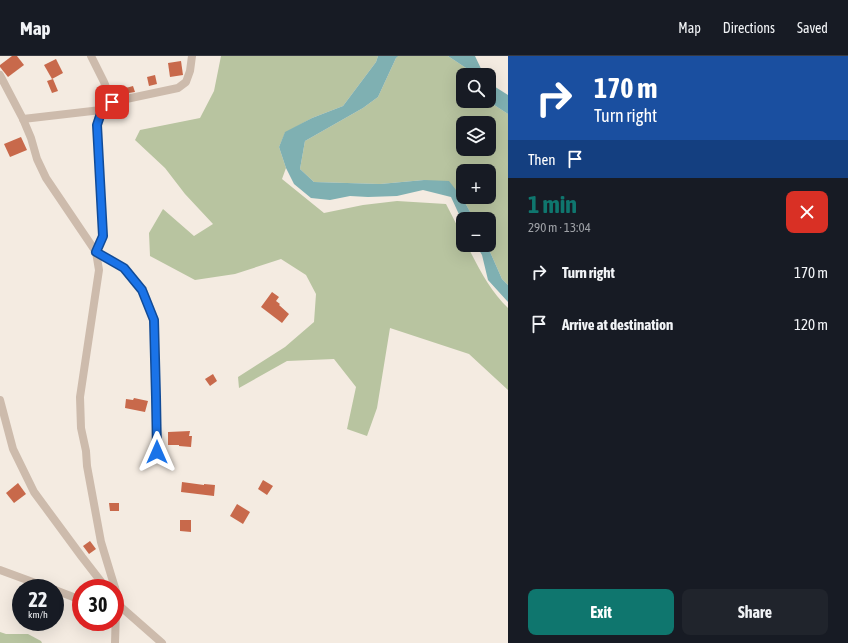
<!DOCTYPE html>
<html lang="en">
<head>
<meta charset="utf-8">
<style>
  :root { --surface:#171b24; --page:#20242c; --text:#f1f3f6; --muted:#9ea1a6; --line:#363941; --accent:#0f766e }
  body { margin:0; font-family:"Asap Condensed",sans-serif; background:var(--page); color:var(--text); height:100vh; display:flex; flex-direction:column; font-size:15px; white-space:nowrap }
  * { box-sizing:border-box; margin:0 }
  p { font-size:13px; color:var(--muted) }
  .icon { flex:none; width:22px; height:22px; fill:none; stroke:currentColor; stroke-width:2; stroke-linecap:round; stroke-linejoin:round }
  .map { position:relative; flex:1; overflow:hidden }
  .sheet { display:flex; flex-direction:column; background:var(--surface); width:340px }
  .sheet>* { flex:none }
  .banner { background:#1a4fa0; color:#fff; overflow:hidden }
  .buttons { position:absolute; left:456px; top:12px; display:grid; gap:8px }
  .buttons a { display:grid; place-items:center; width:40px; height:40px; border-radius:8px; background:var(--surface); box-shadow:0 4px 16px #0002; font-size:20px }
  .speed { position:absolute; left:12px; top:523px; display:flex; gap:8px; font-size:20px; font-weight:700; text-align:center }
  .speed>* { display:grid; place-content:center; width:52px; height:52px; border-radius:50%; background:var(--surface); box-shadow:0 4px 16px #0002; line-height:1 }
  .speed small { font-size:10px; font-weight:400 }
  .speed .limit { border:6px solid #d22; background:#fff; color:#111 }
  .pin { position:absolute; display:grid; place-items:center; width:34px; height:34px; color:#fff; margin:-17px; border-radius:8px; box-shadow:0 2px 6px #0006 }
  .me { position:absolute; width:44px; margin:-22px; rotate:0deg; stroke-linejoin:round; filter:drop-shadow(0 0 3px #0008) }
  .turn { display:flex; align-items:center; gap:14px; height:84px; padding:0 20px; font-size:18px }
  .turn .icon { width:52px; height:52px; stroke-width:2.5 }
  .turn b { display:block; font-size:28px; line-height:34px }
  .then { display:flex; align-items:center; height:38px; padding:0 20px; background:#0003; gap:8px; font-size:15px }
  .round { display:grid; place-items:center; flex:none; width:42px; height:42px; border-radius:8px; background:var(--page) }
  .headline { display:flex; align-items:center; justify-content:space-between; height:68px; padding:0 20px }
  h1 { font-size:24px; font-weight:700; line-height:30px; color:var(--accent) }
  .cta { display:flex; gap:8px; margin-top:auto; padding:8px 20px }
  .cta a { flex:1; height:46px; border-radius:8px; background:var(--accent); color:#fff; font-size:16px; font-weight:700; line-height:46px; text-align:center }
  .cta a+a { background:var(--page); color:var(--text) }
  ul { padding:0; list-style:none }
  li { display:flex; align-items:center; gap:12px; height:52px; padding:0 20px }
  li div { flex:1 }
  li b { display:block; font-size:15px }
  li em { font-style:normal }
  header { display:flex; align-items:center; gap:24px; box-sizing:border-box; height:56px; padding:0 20px; background:var(--surface); border-bottom:1px solid var(--line) }
  header strong { font-size:19px }
  nav { display:flex; gap:22px; margin-inline-start:auto; font-size:14px }
  main { display:flex; flex:1; min-height:0 }
  .map>svg:first-child { display:block }
</style>
</head>
<body>
<header>
<strong>Map</strong>
<nav><a>Map</a><a>Directions</a><a>Saved</a></nav>
</header>
<main>
<div class="map">
<svg width="508" height="587" viewBox="0 0 508 587">
  <rect width="100%" height="100%" fill="#f4ebe1"/>
  <!-- green -->
  <g fill="#b8c4a0" fill-rule="evenodd">
    <path d="M221,0H378L376,6L343,50L312,62L285,77L279,91L286,112L282,123L324,157L363,149L397,145L446,148L463,181V189H467C478,211 490,235 508,252V334L469,298L390,272L377,352L367,380L347,373L356,331L334,303L287,305L239,332L238,321L285,291L314,266L316,238L306,219L281,203L235,218L195,224L150,200L149,177L163,153L194,180L213,168L185,138L165,112L135,84L140,74L200,62L214,35Z"/>
    <path d="M397,0H448L466,12L471,19H463V45H488L508,58V229L502,223L487,189H489V163H474L463,143L424,124L380,128L314,126L300,113L305,85L363,52L378,41L396,2ZM463,67H489V93H463ZM463,115H489V141H463Z"/>
    <path d="M0,576L6,578H28L41,585L42,587H0Z"/>
  </g>
  <!-- water -->
  <g fill="#7fb0b2">
    <path d="M378,0H398L396,2L378,41L363,52L305,85L300,113L314,126L380,128L424,124L449,125L463,143L474,163H463V167L451,141L423,134L397,140L368,141L350,140L330,144L311,142L294,128L286,112L279,91L285,76L312,62L343,50L376,6Z"/>
    <path d="M448,0H475L484,19H471L466,12Z"/>
    <path d="M489,27L508,39V58L488,45H489Z"/>
    <path d="M476,189H487L502,223L508,229V246L488,224L482,199Z"/>
  </g>
  <!-- building -->
  <g fill="#c8694b">
    <path d="M12,0H17L24,9L8,21L0,11V9Z"/>
    <path d="M56,3L63,17L52,23L44,9Z"/>
    <path d="M181,5L183,19L170,21L168,7Z"/>
    <path d="M155,19L157,28L149,30L147,21Z"/>
    <path d="M53,23L58,35L52,37L47,25Z"/>
    <path d="M133,30L135,36L116,39L115,35Z"/>
    <path d="M21,81L27,94L10,101L4,88Z"/>
    <path d="M272,236L279,241L276,245L280,248L279,249L289,258L282,267L261,251Z"/>
    <path d="M213,318L217,325L210,330L205,323Z"/>
    <path d="M134,342L148,345L145,356L125,352L126,343L133,344Z"/>
    <path d="M190,375L189,380H192L191,391L179,390V389H168V376Z"/>
    <path d="M263,424L273,430L267,439L258,433Z"/>
    <path d="M182,426L204,429V428L215,429L214,440L181,436Z"/>
    <path d="M18,427L26,438L14,447L6,437Z"/>
    <path d="M109,447H119V455H110Z"/>
    <path d="M237,448L250,456L243,468L230,460Z"/>
    <path d="M180,464H191V476L180,475Z"/>
    <path d="M90,485L96,493L89,498L83,490Z"/>
  </g>
  <g fill="none" stroke-linecap="round" stroke-linejoin="round">
    <!-- minor -->
    <g stroke="#cdbbac" stroke-width="8">
      <path d="M91,0L104,26L112,46"/>
      <path d="M0,19L23,63L31,82L37,103L46,122L96,196L99,214L80,341L81,372L86,395L87,410L101,486L115,532"/>
      <path d="M23,63L101,54"/>
      <path d="M0,344L13,393L34,436L82,501L106,532"/>
      <path d="M157,396L156,341L154,264L142,234L124,212L96,196L103,179L97,69L101,54L112,46L178,32L186,26L190,15L192,0"/>
      <path d="M0,514L49,532"/>
      <path d="M115,532L121,551L162,587"/>
      <path d="M55,534L81,544"/>
      <path d="M115,587L116,553"/>
    </g>
  </g>
  <g fill="none" stroke-linecap="round" stroke-linejoin="round">
    <!-- route casing -->
    <g stroke="#114b97" stroke-width="10">
      <path id="route" d="M112,46L102,54L97,69L103,180L96,196L124,212L142,234L154,264L156,341L157,396"/>
    </g>
    <!-- route -->
    <use href="#route" stroke="#1a73e8" stroke-width="7"/>
  </g>
</svg>
<div class="buttons">
<a><svg class="icon" aria-label="search" viewBox="0 0 24 24"><circle cx="10" cy="10" r="6"/><path d="M15 15l6 6"/></svg></a>
<a><svg class="icon" aria-label="layers" viewBox="0 0 24 24"><path d="M12 4l9 5-9 5-9-5zM3 14l9 5 9-5"/></svg></a>
<a>+</a>
<a>−</a>
</div>
<div class="speed"><div>22<small>km/h</small></div><div class="limit">30</div></div>
<div class="pin" style="left:112px;top:46px;background:#d93025"><svg class="icon" aria-label="arrive" viewBox="0 0 24 24"><path d="M6 21V4h12l-3 4 3 4H6"/></svg></div>
<svg class="me" style="left:157px;top:396px" viewBox="-20 -20 40 40"><path d="M0-17L14 15 0 8-14 15z" fill="#1a73e8" stroke="#fff" stroke-width="4"/></svg>
</div>
<section class="sheet">
<div class="banner">
<div class="turn"><svg class="icon" aria-label="right" viewBox="0 0 24 24"><path d="M7 20v-9h11M14 6l5 5-5 5"/></svg><div><b>170 m</b>Turn right</div></div>
<div class="then">Then<svg class="icon" aria-label="arrive" viewBox="0 0 24 24"><path d="M6 21V4h12l-3 4 3 4H6"/></svg></div>
</div>
<div class="headline"><div><h1>1 min</h1><p>290 m · 13:04</p></div><a class="round" style="background:#d93025;color:#fff"><svg class="icon" aria-label="close" viewBox="0 0 24 24"><path d="M6 6l12 12M18 6L6 18"/></svg></a></div>
<ul>
<li><svg class="icon" aria-label="right" viewBox="0 0 24 24"><path d="M7 20v-9h11M14 6l5 5-5 5"/></svg><div><b>Turn right</b></div><em>170 m</em></li>
<li><svg class="icon" aria-label="arrive" viewBox="0 0 24 24"><path d="M6 21V4h12l-3 4 3 4H6"/></svg><div><b>Arrive at destination</b></div><em>120 m</em></li>
</ul>
<div class="cta"><a>Exit</a><a>Share</a></div>
</section>
</main>
</body>
</html>
